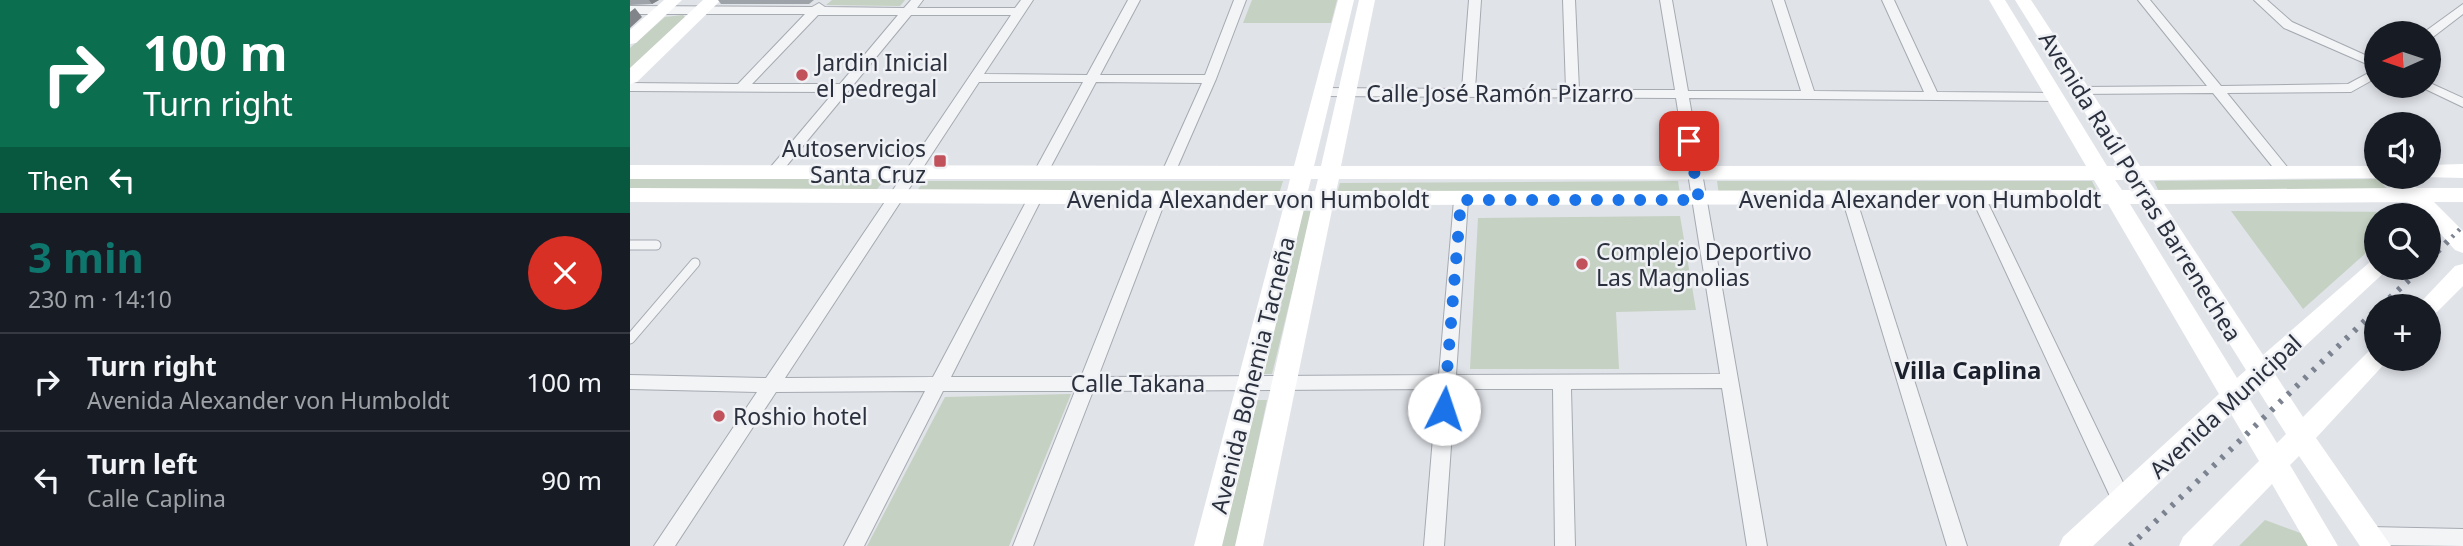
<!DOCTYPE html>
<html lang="en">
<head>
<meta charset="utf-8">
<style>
  :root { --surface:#171b24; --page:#20242c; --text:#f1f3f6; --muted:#9ea1a6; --line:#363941; --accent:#0f766e }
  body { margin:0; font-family:"Noto Sans",sans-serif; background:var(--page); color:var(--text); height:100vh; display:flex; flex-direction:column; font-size:26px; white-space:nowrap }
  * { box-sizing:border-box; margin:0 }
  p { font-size:23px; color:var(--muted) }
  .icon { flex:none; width:38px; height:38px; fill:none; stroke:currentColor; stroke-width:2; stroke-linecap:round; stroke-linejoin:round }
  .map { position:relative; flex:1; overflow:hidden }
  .sheet { display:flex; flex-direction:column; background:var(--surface); width:630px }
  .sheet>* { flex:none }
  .banner { background:#0b6e4f; color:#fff; overflow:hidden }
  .needle { width:46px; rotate:267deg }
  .fabs { position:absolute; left:1734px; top:21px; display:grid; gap:14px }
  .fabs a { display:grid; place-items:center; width:77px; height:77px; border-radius:50%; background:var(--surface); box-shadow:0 4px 10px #0003; font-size:35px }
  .pin { position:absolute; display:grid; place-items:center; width:60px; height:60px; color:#fff; margin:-30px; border-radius:14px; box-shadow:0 4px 10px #0006 }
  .me { position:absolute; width:77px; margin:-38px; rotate:4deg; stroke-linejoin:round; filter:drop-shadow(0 0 5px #0008) }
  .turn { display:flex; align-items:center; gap:24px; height:147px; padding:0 28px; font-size:32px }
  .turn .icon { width:91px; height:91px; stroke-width:2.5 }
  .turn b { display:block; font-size:49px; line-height:60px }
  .then { display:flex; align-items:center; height:66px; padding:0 28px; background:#0003; gap:14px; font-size:26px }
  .round { display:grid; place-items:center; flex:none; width:74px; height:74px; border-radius:37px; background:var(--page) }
  .headline { display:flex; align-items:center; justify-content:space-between; height:119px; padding:0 28px }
  h1 { font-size:42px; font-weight:700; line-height:52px; color:var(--accent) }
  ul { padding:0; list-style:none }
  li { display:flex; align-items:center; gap:21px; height:98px; padding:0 28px; border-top:2px solid var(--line) }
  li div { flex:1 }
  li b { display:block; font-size:26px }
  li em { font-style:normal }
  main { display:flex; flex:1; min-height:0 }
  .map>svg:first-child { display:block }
</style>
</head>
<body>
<main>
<section class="sheet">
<div class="banner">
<div class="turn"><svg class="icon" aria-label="right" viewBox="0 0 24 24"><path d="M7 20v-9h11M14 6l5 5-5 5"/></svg><div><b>100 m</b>Turn right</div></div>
<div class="then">Then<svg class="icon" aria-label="left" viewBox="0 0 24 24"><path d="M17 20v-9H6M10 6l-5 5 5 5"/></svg></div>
</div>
<div class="headline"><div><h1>3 min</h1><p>230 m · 14:10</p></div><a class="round" style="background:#d93025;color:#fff"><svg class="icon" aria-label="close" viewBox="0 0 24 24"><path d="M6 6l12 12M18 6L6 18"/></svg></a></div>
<ul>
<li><svg class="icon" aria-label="right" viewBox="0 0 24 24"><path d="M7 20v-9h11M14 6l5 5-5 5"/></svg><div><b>Turn right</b><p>Avenida Alexander von Humboldt</p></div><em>100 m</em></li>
<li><svg class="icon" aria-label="left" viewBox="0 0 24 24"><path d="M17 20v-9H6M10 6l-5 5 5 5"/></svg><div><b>Turn left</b><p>Calle Caplina</p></div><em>90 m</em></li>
</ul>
</section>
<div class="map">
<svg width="1833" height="546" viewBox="0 0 1833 546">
  <rect width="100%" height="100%" fill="#e0e3e8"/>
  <!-- green -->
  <g fill="#c5d1c2">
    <path d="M202,0H275L270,6L196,5Z"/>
    <path d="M622,0H707L701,23H613Z"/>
    <path d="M53,15L56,18L0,69V48L35,17Z"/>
    <path d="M0,178L255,179L245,192L0,190Z"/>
    <path d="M1748,179L1760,192H1529L1524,181Z"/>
    <path d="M294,181H653L649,194L287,191Z"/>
    <path d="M1048,181L1050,194L707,193L710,183Z"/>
    <path d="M1087,181H1462L1468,193L1089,195Z"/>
    <path d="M670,211H682L642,374H628Z"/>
    <path d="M1601,211L1774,212L1780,214L1746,215V244L1673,309Z"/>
    <path d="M1050,216L1066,310L986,312L989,369H840L848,218Z"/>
    <path d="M441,394L379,546H237L315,397Z"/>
    <path d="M621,400H637L606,546H588Z"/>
    <path d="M1635,520L1684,538L1688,546H1609Z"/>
  </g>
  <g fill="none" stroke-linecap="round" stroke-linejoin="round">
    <!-- lane casing -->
    <g stroke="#a6aab1" stroke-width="11">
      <g id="lane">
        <path d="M0,245H26"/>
        <path d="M0,339L65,263"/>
      </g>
    </g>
    <!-- street casing -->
    <g stroke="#a6aab1" stroke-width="2">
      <g id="street">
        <path d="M281,0H293L287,8H385L391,0H403L354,74L457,75L498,0H510L470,75H575L604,0H616L586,79L544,175L539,177L532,172L572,83L466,82L418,172L411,177L404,172L453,82H349L155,378L303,377L398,198L405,193L412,198L321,377H451L522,199L529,194L536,199L468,377L809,375L824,200L831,195L838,200L826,375L1090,374L1046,98L693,96L686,92L693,88L832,89L839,0H851L845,89L936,90L933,0H945L949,90H1045L1030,0H1042L1058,91H1171L1142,0H1154L1184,91L1294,92L1252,0H1264L1307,92L1425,93L1432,97L1425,101L1059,98L1137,546H1117L1092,388L941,389L945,546H925L923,389H825L814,546H794L807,389L463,391L403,546H383L445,391H313L234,546H214L295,391L146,392L45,546H24L127,392L0,389V375L136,378L381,15H281L149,175L144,177L137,172L139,169L204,92L0,91V83L108,84L175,14H0V6L182,7L189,3L195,7L274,8ZM188,15H268L210,84H122Z"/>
        <path d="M1508,0H1520L1591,86L1718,84L1746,69V78L1721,92L1597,93L1662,173L1660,176H1650L1583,93L1446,94V88L1451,87L1577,86Z"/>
        <path d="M1624,0H1637L1662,22L1746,60V68L1654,28Z"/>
        <path d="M1833,4V14L1803,37L1799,38V33H1793Z"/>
        <path d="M1800,83L1833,98V107L1789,86H1799Z"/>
        <path d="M1219,193L1226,198L1337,546H1317L1212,198Z"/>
        <path d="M1349,194L1356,199L1499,495L1502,501L1499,507L1492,509L1485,507L1342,199Z"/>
        <path d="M1740,527L1833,529V546L1740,545L1733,542L1730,536L1733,530Z"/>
      </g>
    </g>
    <!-- lane -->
    <use href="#lane" stroke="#f2f4f6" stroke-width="9"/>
    <!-- street -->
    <use href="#street" fill="#f2f4f6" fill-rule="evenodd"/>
    <!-- secondary -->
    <g fill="#fff" fill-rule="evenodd">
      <path d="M34,0H52L6,43L0,44V30Z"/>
      <path d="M73,0H91L7,82L0,84V68Z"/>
      <path d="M708,0H724L684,166H691L729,0H745L711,166H1456L1359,0H1375L1477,166H1488L1385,0H1401L1510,166H1746V177H1774L1787,188H1833V202H1804L1833,231V253L1825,250L1799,221V215H1792L1777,202L1534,204L1633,355L1740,262L1746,260V268H1759L1645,374L1673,417L1738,352L1746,350V359H1759L1686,438L1761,546H1730L1669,456L1660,465L1708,546H1678L1642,484L1582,546H1549L1553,537L1629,461L1601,414L1463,546H1429L1433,537L1589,394L1478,204L703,205L633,546H605L682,205H675L592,546H564L654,205L0,202V188L657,191L660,179H0V165L664,166ZM1751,178L1761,188L1525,190L1518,180ZM681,179H688L685,191H678ZM709,179L1464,180L1470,190L706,191ZM1485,180H1497L1503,190H1492ZM1500,204H1512L1616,370L1607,378ZM1628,390L1656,434L1647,443L1619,398Z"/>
      <path d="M1833,164V178L1792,177H1799V165Z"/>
      <path d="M1833,264V286L1807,312L1799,315V306H1787L1825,266Z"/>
    </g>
    <!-- rail-far1 -->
    <path stroke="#7b8290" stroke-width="4.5" stroke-dasharray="2.5 6" stroke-linecap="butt" d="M1822,237L1833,226"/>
    <!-- rail -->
    <g stroke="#7b8290" stroke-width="6" stroke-dasharray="3.5 8" stroke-linecap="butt">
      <path d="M1799,260L1823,236"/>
      <path d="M1751,306L1792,268"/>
      <path d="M1500,546L1746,310"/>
    </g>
  </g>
  <!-- wall -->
  <g fill="#9ea2a9">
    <path d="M0,0H29L22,4L0,5Z"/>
    <path d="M88,0H184L179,4H91Z"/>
  </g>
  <!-- shaded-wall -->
  <g fill="#818489">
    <path d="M19,0H29L22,4Z"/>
    <path d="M5,8L12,17L0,28V12Z"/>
  </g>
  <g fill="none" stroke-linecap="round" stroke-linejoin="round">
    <!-- route -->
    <path stroke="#1a73e8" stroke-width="12" stroke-dasharray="0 21.6" d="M814,409L831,200H1069L1059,141"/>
  </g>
  <!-- markers -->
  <g fill="#c1515b" stroke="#eff1f5" stroke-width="2.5">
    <circle cx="172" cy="75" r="7"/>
    <rect x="303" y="154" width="14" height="14" rx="3.5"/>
    <circle cx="952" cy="264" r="7"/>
    <circle cx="89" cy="416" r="7"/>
  </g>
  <g text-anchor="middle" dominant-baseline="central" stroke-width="5" stroke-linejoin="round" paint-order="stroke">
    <!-- poi labels -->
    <g font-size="23" fill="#2a303d" stroke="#eff1f5" text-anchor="start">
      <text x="186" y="62">Jardin Inicial<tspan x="186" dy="26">el pedregal</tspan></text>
      <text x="296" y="148" text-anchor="end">Autoservicios<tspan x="296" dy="26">Santa Cruz</tspan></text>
      <text x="966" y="251">Complejo Deportivo<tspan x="966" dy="26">Las Magnolias</tspan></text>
      <text x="103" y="416">Roshio hotel</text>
    </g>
    <!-- street labels -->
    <g font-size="23" fill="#2a303d" stroke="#eff1f5">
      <text x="870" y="93">Calle José Ramón Pizarro</text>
      <text transform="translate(1511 186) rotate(58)">Avenida Raúl Porras Barrenechea</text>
      <text x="618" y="199">Avenida Alexander von Humboldt</text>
      <text x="1290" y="199">Avenida Alexander von Humboldt</text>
      <text transform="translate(622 375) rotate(-76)">Avenida Bohemia Tacneña</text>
      <text x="508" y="383">Calle Takana</text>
      <text transform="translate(1595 406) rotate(-43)">Avenida Municipal</text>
    </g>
    <!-- neighbourhood labels -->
    <g font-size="24" font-weight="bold" fill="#1c212e" stroke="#eff1f5">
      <text x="1338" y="369">Villa Caplina</text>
    </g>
  </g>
</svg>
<div class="fabs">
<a><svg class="needle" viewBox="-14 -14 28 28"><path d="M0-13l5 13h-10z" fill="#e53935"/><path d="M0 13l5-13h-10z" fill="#9ea1a6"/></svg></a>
<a><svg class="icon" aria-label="sound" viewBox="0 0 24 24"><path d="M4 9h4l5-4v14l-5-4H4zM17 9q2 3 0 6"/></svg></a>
<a><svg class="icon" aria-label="search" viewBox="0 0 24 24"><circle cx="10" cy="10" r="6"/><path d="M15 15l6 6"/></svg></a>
<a>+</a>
</div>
<div class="pin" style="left:1059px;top:141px;background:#d93025"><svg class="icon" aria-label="arrive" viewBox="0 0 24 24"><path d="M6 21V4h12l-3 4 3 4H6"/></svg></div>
<svg class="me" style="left:814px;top:409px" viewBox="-20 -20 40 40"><circle r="19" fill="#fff"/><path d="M0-13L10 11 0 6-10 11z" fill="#1a73e8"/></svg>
</div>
</main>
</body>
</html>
